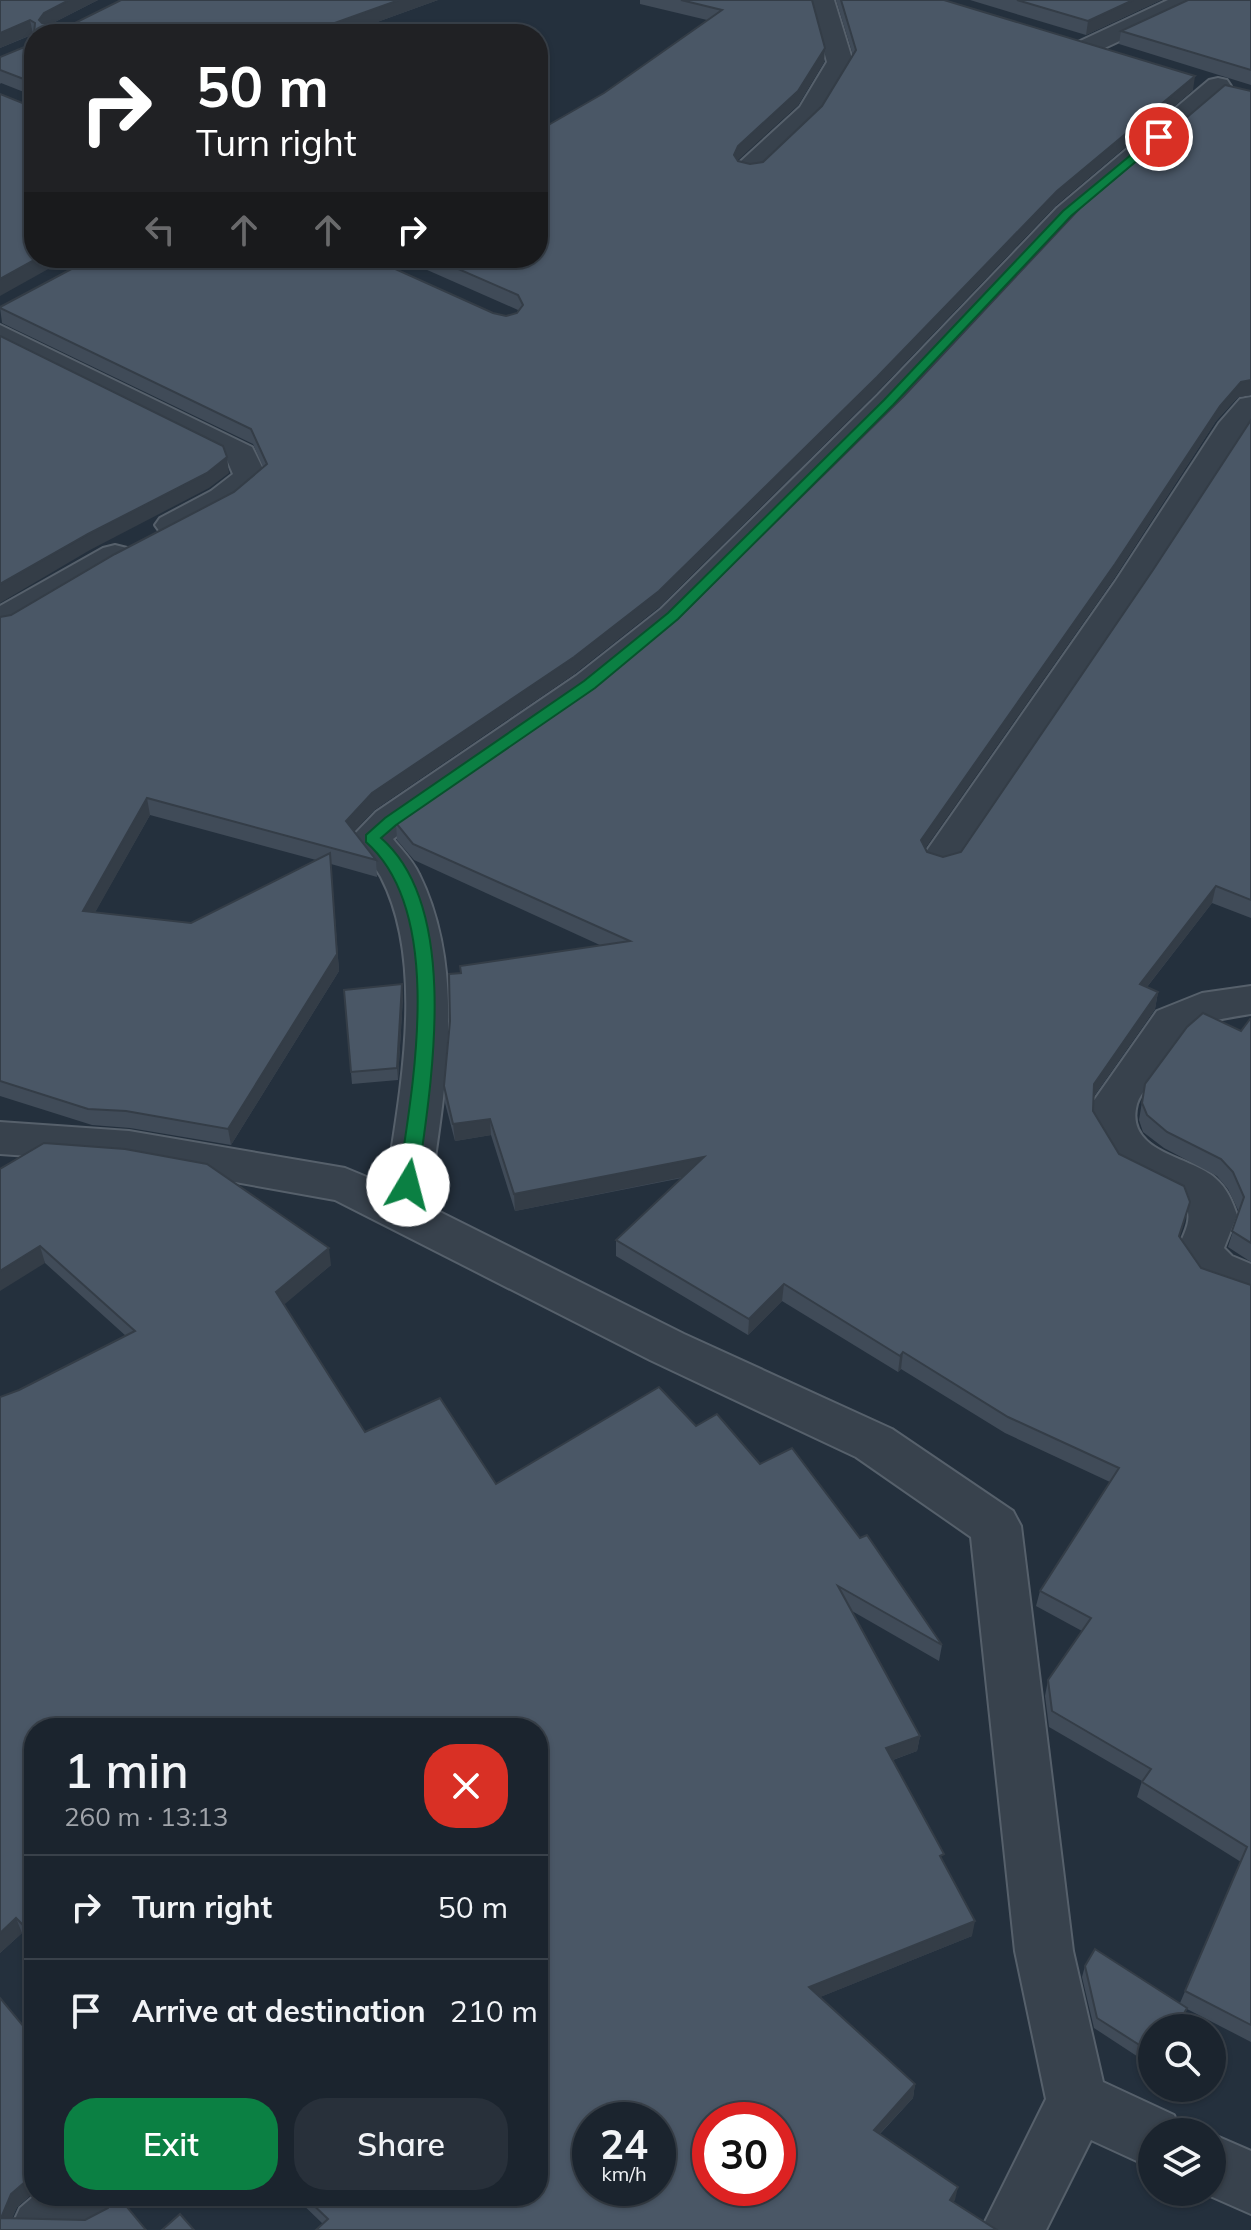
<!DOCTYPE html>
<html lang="en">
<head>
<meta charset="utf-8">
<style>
  :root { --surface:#1b242e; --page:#28303a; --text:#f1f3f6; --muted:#a0a4aa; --line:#39414a; --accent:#0b8043 }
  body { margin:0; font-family:Mulish,sans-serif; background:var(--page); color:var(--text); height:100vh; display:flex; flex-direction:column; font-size:30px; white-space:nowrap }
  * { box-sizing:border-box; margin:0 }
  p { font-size:26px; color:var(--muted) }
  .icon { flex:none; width:44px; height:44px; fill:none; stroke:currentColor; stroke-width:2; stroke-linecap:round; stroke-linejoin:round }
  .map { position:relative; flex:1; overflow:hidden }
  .drawer { position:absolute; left:24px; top:1718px; width:524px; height:488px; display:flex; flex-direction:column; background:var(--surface); border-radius:32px; box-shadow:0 2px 6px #0004,0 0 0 2px var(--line) }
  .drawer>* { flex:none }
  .hud { position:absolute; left:24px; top:24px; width:524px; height:244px; border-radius:32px; box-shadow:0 2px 6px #0004,0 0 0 2px var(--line); background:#202124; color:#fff; overflow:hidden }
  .controls { position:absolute; left:1138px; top:2014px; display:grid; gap:16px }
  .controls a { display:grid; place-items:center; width:88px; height:88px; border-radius:50%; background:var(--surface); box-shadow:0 2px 6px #0004,0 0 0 2px var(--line); font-size:40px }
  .speed { position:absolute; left:572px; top:2102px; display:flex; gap:16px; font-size:40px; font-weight:700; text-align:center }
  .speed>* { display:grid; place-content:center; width:104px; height:104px; border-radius:50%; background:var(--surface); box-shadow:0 2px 6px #0004,0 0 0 2px var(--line); line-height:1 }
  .speed small { font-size:20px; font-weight:400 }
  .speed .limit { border:12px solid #d22; background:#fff; color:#111 }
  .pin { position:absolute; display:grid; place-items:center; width:68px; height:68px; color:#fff; margin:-34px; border:4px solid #fff; border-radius:50%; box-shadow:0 2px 8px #0007 }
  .me { position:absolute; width:88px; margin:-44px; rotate:8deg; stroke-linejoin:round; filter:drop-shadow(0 0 6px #0008) }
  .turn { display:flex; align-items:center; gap:28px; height:168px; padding:0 40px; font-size:36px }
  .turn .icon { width:104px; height:104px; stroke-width:2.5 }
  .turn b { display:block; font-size:56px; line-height:68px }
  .lanes { display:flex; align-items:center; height:76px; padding:0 40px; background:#0003; justify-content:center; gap:40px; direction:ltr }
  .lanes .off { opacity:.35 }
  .round { display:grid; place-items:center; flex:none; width:84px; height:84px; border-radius:32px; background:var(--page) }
  .head { display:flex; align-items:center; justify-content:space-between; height:136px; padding:0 40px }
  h1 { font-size:48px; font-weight:600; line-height:60px }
  .cta { display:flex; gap:16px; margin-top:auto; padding:16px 40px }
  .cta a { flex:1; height:92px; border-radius:32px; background:var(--accent); color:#fff; font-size:32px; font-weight:600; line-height:92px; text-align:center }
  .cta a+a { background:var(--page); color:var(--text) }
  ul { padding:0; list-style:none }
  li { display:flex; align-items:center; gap:24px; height:104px; padding:0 40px; border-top:2px solid var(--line) }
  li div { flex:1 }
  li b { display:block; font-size:30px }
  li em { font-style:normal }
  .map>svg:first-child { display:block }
</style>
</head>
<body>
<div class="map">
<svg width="1251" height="2230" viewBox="0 0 1251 2230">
  <rect width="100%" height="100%" fill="#24303d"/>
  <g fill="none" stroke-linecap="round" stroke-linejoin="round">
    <!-- minor casing -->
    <g stroke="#56606b" stroke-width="4">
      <g id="minor">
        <path d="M810,0H834L853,62L819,118L760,174L750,176L740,174L736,168L740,162L800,107L827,62Z"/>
        <path d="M1168,0H1200L1197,5L1096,52H1078L1074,47L1078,42Z"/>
        <path d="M1218,78L1227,80L1231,86L1227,92L1077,220L900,409L685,623L602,692L393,839C402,850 413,861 419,874C469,975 443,1099 428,1206L684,1334L892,1429L1013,1511L1021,1526L1073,1951L1103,2082L1174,2115L1181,2132H1152V2168L1091,2140L1046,2230H981L1046,2099L1015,1951L971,1537L856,1457L650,1360L335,1200L129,1163L0,1154V1122L129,1131L345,1168L386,1185C400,1093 426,964 381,877C373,863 360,851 351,838L376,812L576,676L661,609L878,395L1057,208L1209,80Z"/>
        <path d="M0,325L252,447L267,477C256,493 192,534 173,535C171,535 162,533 160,532L155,525L160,518L211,491L233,474L227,460L0,346Z"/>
        <path d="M1251,397V425L1148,584L956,867L942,871L928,867L922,858L928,849L1115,582L1219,423L1240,399Z"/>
        <path d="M115,545L127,548L132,555L127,562L13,629L0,632V606L103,548Z"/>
        <path d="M1251,986V1014C1195,1023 1194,1022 1161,1068C1154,1079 1140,1093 1137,1104C1124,1153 1191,1156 1215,1178C1227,1188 1232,1201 1237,1215L1224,1248L1232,1256L1251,1264V1301L1198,1282L1177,1251C1184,1232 1196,1217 1182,1200L1117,1168L1093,1128V1102L1157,1011L1202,993Z"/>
        <path d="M1212,2134L1251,2151V2214L1201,2192H1212Z"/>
        <path d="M34,2196H121L112,2218L91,2230H10L20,2208Z"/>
      </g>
    </g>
    <!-- minor -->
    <use href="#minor" fill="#38424d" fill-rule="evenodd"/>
  </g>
  <!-- wall -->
  <g fill="#404b58" fill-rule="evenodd">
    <path d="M0,0H98L53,23H75L121,0H438L344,34H34L0,48Z"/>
    <path d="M640,0H812L824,62L798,105L737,160L750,164L763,162L822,106L853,55L836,0H944L1193,90L1055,206L876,393L659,607L574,674L374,810L354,831L376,860L377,877L331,864L339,971L231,1145L130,1128L92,1125L0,1096V617L11,615L234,492L263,467L253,444L2,323L0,307L493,313L506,316L517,313L518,310L400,258H538L604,93L707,20L640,4ZM150,815L316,860L191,923L95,912Z"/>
    <path d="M970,0H1161L1086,35Z"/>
    <path d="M1251,0V85L1119,44L1121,31Z"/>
    <path d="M34,43V96L1,83L0,84V57Z"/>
    <path d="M1251,91V395L1238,397L1216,421L1113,580L925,848L927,852L943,857L961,852L1153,570L1251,420V918L1212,903L1147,987L1158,992L1155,1009L1094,1096L1093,1111L1119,1154L1185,1218L1179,1237L1201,1268L1251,1285V2042L1187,2009L1178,2028H1152V2066L1094,2028L1082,1977L1085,1966L1180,2003L1241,1862L1137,1797L1142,1781L1049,1727L1045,1696L1048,1680L1082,1631L1036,1606L1040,1591L1110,1482L1005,1433L901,1369L898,1372L782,1301L748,1335L616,1256V1240L682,1178L515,1211L491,1135L455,1141L445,1103L444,1086L460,973V966L602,946L414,860L397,840L396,823L604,678L687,609Z"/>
    <path d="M344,990L403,996L398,1080L352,1084Z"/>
    <path d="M1251,1020V1262L1228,1247L1239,1212L1228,1189L1217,1176L1164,1148L1143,1132L1139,1120L1145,1084L1241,1031Z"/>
    <path d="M0,1169L331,1265L284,1304L365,1432L496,1484L696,1426L760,1464L942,1645L939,1661L852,1611L920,1736L917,1751L893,1760L943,1861L972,1936L820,1997L915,2084L913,2098L880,2134L955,2200L323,2224L294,2196H538V1728H34V1945L22,1933L0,1953L19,1390L126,1336L45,1263Z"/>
    <path d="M34,2039V2194H32L17,2207L12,2218L0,2230Z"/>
  </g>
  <!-- shaded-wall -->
  <g fill="#343d47">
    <path d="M69,0H98L47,26L39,20L44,13Z"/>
    <path d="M399,0H438L344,34H304Z"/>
    <path d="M1133,0H1161L1086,35L1088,21Z"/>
    <path d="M30,20L33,34L0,48V33Z"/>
    <path d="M825,48L824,62L798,105L738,160L734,155L738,146Z"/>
    <path d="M1195,76L1193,90L1055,206L876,393L659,607L574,674L374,810L348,838L346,821L372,793L1057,191Z"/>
    <path d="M38,258H68L0,296V279Z"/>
    <path d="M1251,380V395L1238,397L1216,421L1113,580L920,856L921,840L1220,406L1241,382Z"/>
    <path d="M227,457L229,473L209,488L90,550L0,603V584Z"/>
    <path d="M147,798L150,815L87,927L83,911Z"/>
    <path d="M330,853L339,971L231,1145L228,1129Z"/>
    <path d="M1216,886L1212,903L1136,1001L1140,984Z"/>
    <path d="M402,984L403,996L398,1080L397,1068Z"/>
    <path d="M1158,992L1155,1009L1091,1100L1094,1084Z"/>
    <path d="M490,1119L491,1135L455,1141L453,1124Z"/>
    <path d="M704,1157L703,1173L515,1211L514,1194Z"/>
    <path d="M40,1246L45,1263L0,1291V1271Z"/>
    <path d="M329,1248L331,1265L279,1309L276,1292Z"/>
    <path d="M784,1284L782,1301L748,1335L749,1319Z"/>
    <path d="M903,1352L901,1369L898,1372L900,1356Z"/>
    <path d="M920,1736L917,1751L884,1763L886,1748Z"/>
    <path d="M16,1918L22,1933L0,1953V1933Z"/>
    <path d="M975,1921L972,1936L808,2002L809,1987Z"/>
    <path d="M915,2084L913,2098L871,2143L874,2130Z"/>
    <path d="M26,2181L32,2194L17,2207L7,2230L1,2218L11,2194Z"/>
    <path d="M958,2187L955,2200L947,2213L950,2200Z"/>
  </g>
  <!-- building -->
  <g fill="#4a5766" stroke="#343d47" stroke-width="2" fill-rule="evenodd">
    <path d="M0,0H69L44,13L39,20L42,23H75L121,0H399L304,34H34L35,23L30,20L0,33Z"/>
    <path d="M681,0H812L825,48L798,91L738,146L734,155L738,161L750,164L763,162L822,106L856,50L841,0H944L1195,76L1057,191L877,377L659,591L574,657L372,793L346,821L376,860L147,798L83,911L191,923L330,853L337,954L228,1129L126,1111L88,1109L0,1081V617L11,615L115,554L234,492L267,464L251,429L0,308V307L92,258H371L493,313L506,316L517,313L523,305L518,295L433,258H538V131L604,93L722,10Z"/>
    <path d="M1017,0H1133L1088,21Z"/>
    <path d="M1188,0H1251V70L1121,31Z"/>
    <path d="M34,43V83L0,70V57Z"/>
    <path d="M1225,85L1251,91V380L1241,382L1220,406L1115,564L921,840L927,852L943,857L961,852L1153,570L1251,420V900L1216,886L1140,984L1158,992L1094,1084L1093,1111L1119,1154L1184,1186L1190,1202L1179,1236L1201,1268L1251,1285V2025L1185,1991L1247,1847L1142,1782L1151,1769L1052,1711L1048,1680L1091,1618L1040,1591L1119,1468L1008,1417L903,1352L900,1356L784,1284L749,1319L616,1240L704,1157L514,1194L490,1119L453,1124L444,1086L450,1021L449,974L461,973L460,966L630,941L413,844L396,823L604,678L687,609L904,396L1081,207Z"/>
    <path d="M0,94L30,106L34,103V258H38L0,279Z"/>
    <path d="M0,336L223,446L227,457L207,473L88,534L0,584Z"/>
    <path d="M402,984L397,1068L351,1072L344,990Z"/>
    <path d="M1203,1013L1241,1031L1250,1019L1251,1020V1243L1232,1231L1244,1197L1233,1172L1221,1159L1167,1132L1147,1115L1142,1103L1145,1084L1187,1027Z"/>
    <path d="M44,1143L125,1149L207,1164L329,1248L276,1292L365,1432L440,1398L496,1484L659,1387L696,1426L717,1414L760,1464L792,1448L860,1538L867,1535L942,1645L838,1586L920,1736L886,1748L944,1854L940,1856L975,1921L809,1987L915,2084L874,2130L958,2187L950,2200L997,2230H316L328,2219L304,2196H538V1728H34V1936L16,1918L0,1933V1397L19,1390L135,1331L40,1246L0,1271V1169ZM590,2120H658V2188H590ZM710,2120H778V2188H710Z"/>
    <path d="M1095,1949L1187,2008L1176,2028H1152V2053L1097,2018L1085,1966Z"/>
    <path d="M0,1998L34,2039V2181H26L11,2194L1,2218L85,2220L108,2208L114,2196H118L146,2230H0Z"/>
    <path d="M180,2214L194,2230H162Z"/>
  </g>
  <!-- route -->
  <path fill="#0b8043" stroke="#07532c" stroke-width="2" d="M1155,135L1165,137L1071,216L893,405L678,619L595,688L396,825L381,838C463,909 430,1091 417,1185L414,1190H401L398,1185C412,1091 447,913 366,842V835L385,818L584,681L668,613L884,400L1063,211Z"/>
</svg>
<div class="controls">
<a><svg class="icon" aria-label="search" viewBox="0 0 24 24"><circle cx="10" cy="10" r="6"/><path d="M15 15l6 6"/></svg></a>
<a><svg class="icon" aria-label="layers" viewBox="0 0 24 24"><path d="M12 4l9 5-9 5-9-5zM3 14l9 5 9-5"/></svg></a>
</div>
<div class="speed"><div>24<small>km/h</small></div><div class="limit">30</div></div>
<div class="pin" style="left:1159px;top:137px;background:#d93025"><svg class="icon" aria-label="arrive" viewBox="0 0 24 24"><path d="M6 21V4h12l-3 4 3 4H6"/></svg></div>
<svg class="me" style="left:408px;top:1185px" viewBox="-20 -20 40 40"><circle r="19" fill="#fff"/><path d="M0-13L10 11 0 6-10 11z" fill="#0b8043"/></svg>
<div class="hud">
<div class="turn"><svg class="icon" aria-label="right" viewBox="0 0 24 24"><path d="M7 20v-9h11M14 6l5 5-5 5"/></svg><div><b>50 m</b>Turn right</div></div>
<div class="lanes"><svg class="icon off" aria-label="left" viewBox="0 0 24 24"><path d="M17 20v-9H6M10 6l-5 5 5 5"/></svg><svg class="icon off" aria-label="ahead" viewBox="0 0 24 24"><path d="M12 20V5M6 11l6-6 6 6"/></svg><svg class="icon off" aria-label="ahead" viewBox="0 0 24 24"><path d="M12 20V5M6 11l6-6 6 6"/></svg><svg class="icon" aria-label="right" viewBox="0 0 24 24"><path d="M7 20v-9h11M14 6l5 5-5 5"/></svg></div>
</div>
<section class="drawer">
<div class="head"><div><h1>1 min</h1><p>260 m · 13:13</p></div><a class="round" style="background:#d93025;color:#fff"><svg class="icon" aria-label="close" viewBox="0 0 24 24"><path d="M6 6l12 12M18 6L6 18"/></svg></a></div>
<ul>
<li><svg class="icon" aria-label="right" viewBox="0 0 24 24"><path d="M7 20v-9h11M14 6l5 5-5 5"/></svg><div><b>Turn right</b></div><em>50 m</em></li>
<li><svg class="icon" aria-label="arrive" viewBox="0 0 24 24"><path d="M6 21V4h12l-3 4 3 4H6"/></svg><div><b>Arrive at destination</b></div><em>210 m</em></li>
</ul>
<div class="cta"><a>Exit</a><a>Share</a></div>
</section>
</div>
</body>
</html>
